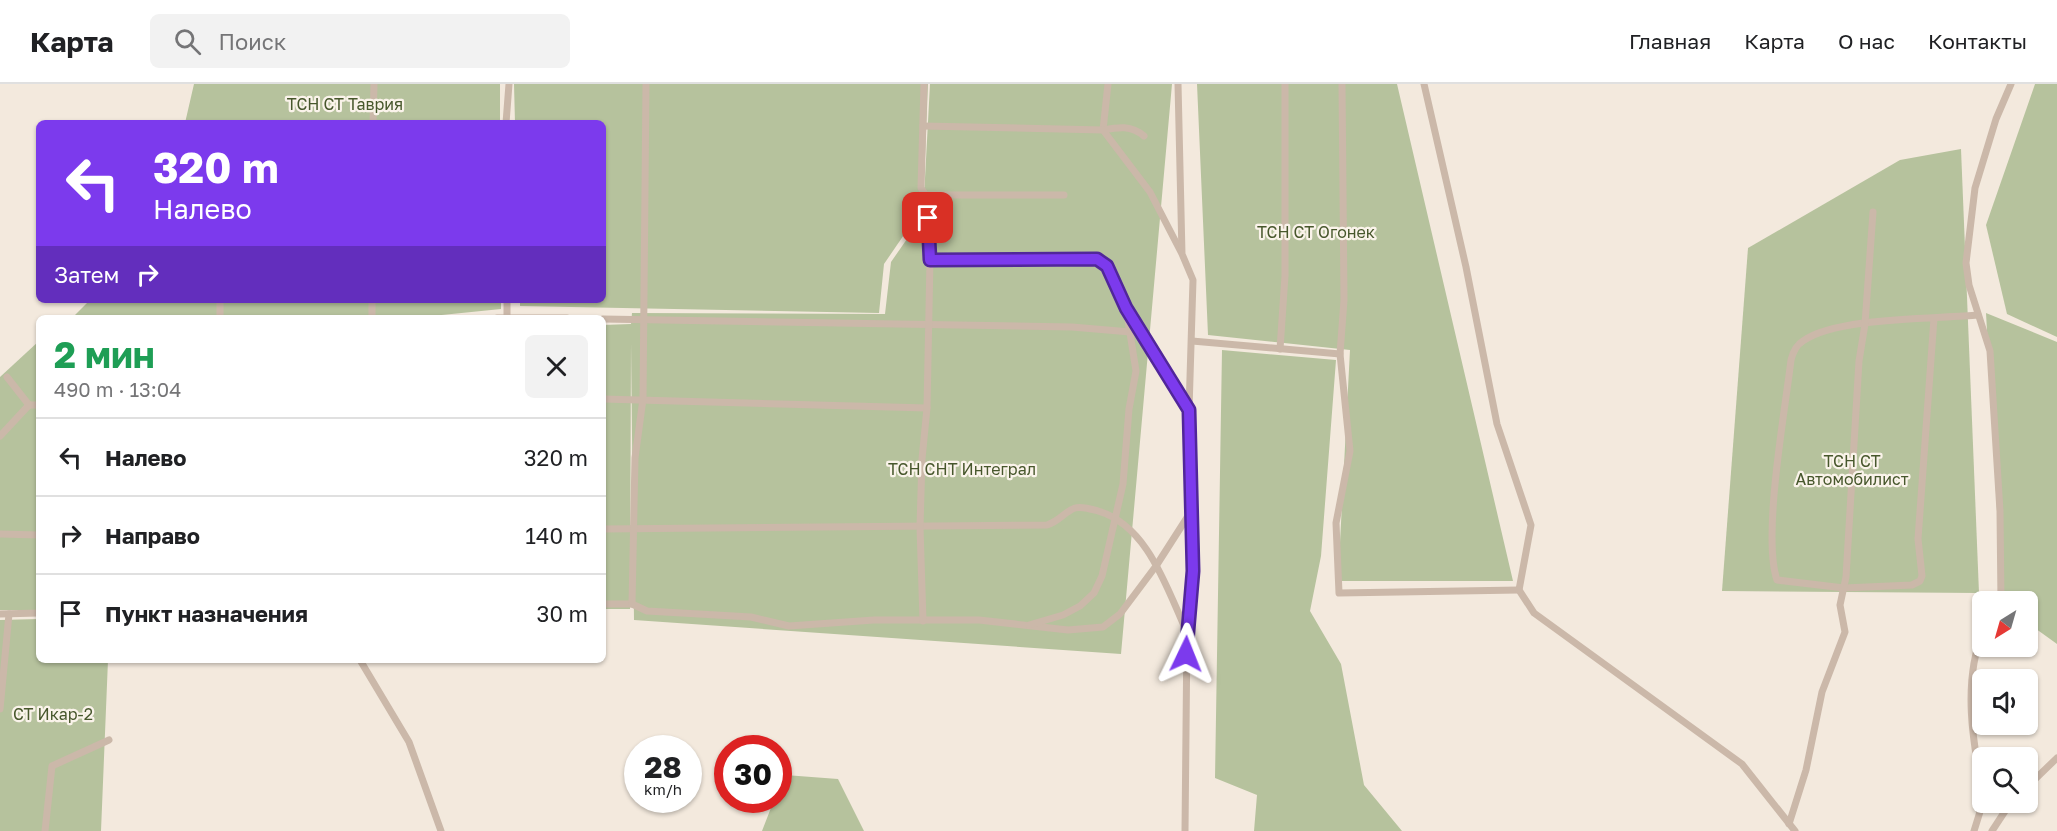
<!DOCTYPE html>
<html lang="ru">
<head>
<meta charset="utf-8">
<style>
  :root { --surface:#fff; --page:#f2f2f2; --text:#202124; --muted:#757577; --line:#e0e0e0 }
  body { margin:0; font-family:"Golos Text",sans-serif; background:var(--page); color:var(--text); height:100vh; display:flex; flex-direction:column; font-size:22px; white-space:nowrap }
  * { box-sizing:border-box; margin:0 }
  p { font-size:20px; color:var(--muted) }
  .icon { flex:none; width:33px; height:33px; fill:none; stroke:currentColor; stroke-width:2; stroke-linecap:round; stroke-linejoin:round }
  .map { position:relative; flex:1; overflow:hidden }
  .details { position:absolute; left:36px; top:231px; width:570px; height:348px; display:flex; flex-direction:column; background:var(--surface); border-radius:9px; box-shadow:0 2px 4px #0004 }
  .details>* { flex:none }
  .hud { position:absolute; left:36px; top:36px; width:570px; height:183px; border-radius:9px; box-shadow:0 2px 4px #0004; background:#7c3aed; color:#fff; overflow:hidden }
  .needle { width:39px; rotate:217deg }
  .fabs { position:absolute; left:1972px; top:507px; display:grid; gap:12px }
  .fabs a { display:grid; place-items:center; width:66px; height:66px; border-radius:9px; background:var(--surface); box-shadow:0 2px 4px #0004; font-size:30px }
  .speed { position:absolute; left:624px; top:651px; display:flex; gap:12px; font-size:30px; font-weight:700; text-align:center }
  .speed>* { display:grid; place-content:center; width:78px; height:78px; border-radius:50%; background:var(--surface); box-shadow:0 2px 4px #0004; line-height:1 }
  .speed small { font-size:15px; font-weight:400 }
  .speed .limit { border:9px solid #d22; background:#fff; color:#111 }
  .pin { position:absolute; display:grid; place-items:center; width:51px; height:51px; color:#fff; margin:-26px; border-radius:12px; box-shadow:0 3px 9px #0006 }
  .me { position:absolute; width:66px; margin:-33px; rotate:2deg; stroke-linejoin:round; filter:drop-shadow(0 0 4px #0008) }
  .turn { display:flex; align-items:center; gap:21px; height:126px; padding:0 18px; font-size:27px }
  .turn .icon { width:78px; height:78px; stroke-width:2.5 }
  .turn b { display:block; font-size:42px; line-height:51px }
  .then { display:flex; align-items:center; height:57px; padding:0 18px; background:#0003; gap:12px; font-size:22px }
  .round { display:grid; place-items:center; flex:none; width:63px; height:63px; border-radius:9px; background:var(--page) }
  .head { display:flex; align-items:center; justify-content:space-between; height:102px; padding:0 18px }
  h1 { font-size:36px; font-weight:700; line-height:45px; color:#1e9e55 }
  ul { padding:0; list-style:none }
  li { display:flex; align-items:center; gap:18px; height:78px; padding:0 18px; border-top:2px solid var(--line) }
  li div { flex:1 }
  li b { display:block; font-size:22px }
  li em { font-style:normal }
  header { display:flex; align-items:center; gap:36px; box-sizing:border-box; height:84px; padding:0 30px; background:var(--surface); border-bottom:2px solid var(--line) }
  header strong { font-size:28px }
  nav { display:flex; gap:33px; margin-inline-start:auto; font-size:21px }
  .search { width:420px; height:54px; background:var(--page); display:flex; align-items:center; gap:15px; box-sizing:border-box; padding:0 21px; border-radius:9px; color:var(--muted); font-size:22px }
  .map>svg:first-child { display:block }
</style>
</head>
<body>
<header>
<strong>Карта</strong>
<div class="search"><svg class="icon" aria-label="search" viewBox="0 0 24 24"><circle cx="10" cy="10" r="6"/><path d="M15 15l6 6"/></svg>Поиск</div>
<nav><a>Главная</a><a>Карта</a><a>О нас</a><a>Контакты</a></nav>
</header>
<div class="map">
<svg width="2057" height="747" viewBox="0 0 2057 747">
  <rect width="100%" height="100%" fill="#f3e9dd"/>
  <!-- green -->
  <g fill="#b6c29d">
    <path d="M194,0H500V39H185Z"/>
    <path d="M514,0H928L923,123L884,180L879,229L520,222V216H603V39H515Z"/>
    <path d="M930,0H1172L1121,570L634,536L631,258L630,525H603V241L631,240L632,229L885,230L891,178L923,132Z"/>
    <path d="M1197,0H1397L1513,497H1338L1350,266L1208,251Z"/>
    <path d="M2035,0H2057V253L2007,230L1986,141Z"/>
    <path d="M1961,65L1979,509L1722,507L1748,164L1900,76Z"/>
    <path d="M90,216H501V225L412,234H72Z"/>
    <path d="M1986,229L2057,258V560L2028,539V518L2002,517Z"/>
    <path d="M39,257V526H0V293Z"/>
    <path d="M1222,266L1336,276L1321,472L1310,527L1341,580L1364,701L1402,747H1254L1257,711L1215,694Z"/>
    <path d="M39,535V576H108L101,747H0V536Z"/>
    <path d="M785,691L838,695L864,747H762L774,716H778L779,705Z"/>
  </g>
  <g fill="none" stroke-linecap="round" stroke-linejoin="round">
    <!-- street -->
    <g stroke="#cbb8a9" stroke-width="7">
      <path d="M1108,0L1103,46L1150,108L1181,168"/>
      <path d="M1178,0L1182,170L1193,196L1189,326L1193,487L1187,547L1185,747"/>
      <path d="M1342,0L1344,216L1340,270L1350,367L1336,439L1339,509L1519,506"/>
      <path d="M1424,0L1466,183L1497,340L1531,441L1519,506L1534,529L1742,680L1795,747"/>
      <path d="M373,39L374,0"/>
      <path d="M506,39L509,0"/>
      <path d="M923,42L1103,46C1119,43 1131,41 1144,52"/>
      <path d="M925,111H1064"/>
      <path d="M930,176H1101L1107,182L1126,224L1189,326"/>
      <path d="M220,216V234"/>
      <path d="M507,216V232"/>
      <path d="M372,234V216"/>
      <path d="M497,234H567"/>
      <path d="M1934,234L1918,455L1922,492L1920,497L1912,501L1844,504L1777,496C1762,453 1785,327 1791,276C1793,268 1796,261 1803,257C1836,233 1935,235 1978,231"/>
      <path d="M603,235L1072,243L1142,249"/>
      <path d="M1192,257L1340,270"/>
      <path d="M1280,265L1285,192V0"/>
      <path d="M7,293L29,321H39"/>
      <path d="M603,315L927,324"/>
      <path d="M0,352L29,321"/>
      <path d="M603,445L1047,441C1060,437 1064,428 1075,424C1082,422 1091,425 1098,427C1148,442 1166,503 1186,546"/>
      <path d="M0,450L39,451"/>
      <path d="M2001,518L2000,427L1990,267L1969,201L1966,179L1975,104L1996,35L2011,0"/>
      <path d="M603,520H632L647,527L751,533L789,542L874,536H979L1068,546L1103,543L1120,530L1156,482L1190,429"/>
      <path d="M632,520L635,374L643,315L646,0"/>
      <path d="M0,530L39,529"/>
      <path d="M923,537L920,443L922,375L927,324L930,176L927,113L921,104L924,0"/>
      <path d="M1029,541L1063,531L1080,522L1094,509L1102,492L1123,400L1129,325L1136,287L1126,224"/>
      <path d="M1983,548C1962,598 1973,659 1983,711"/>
      <path d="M360,576L409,658L441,747"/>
      <path d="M0,625L9,530"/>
      <path d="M2028,702L2057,674"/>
      <path d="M1789,740L1806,686L1822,608L1845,548L1840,521L1846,493L1859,277L1865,240L1873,128"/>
      <path d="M45,747L52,682L109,656"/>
      <path d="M1974,747L1983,718"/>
      <path d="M1992,747L2011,718"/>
    </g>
  </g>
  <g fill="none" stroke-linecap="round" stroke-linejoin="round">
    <!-- route casing -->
    <g stroke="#51269a" stroke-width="15">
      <path id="route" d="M928,134L930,176L1097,175L1107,182L1126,224L1189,326L1193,487L1186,570"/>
    </g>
    <!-- route -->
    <use href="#route" stroke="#7c3aed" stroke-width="10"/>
  </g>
  <g text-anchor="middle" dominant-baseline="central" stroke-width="4.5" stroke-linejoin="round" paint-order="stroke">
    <!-- park labels -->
    <g font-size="16" fill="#47572c" stroke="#faf3ea">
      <text x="345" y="20">ТСН СТ Таврия</text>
      <text x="1316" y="148">ТСН СТ Огонек</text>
      <text x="1852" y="377">ТСН СТ<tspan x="1852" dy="18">Автомобилист</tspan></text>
      <text x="962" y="385">ТСН СНТ Интеграл</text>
      <text x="53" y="630">СТ Икар-2</text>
    </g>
  </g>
</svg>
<div class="fabs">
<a><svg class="needle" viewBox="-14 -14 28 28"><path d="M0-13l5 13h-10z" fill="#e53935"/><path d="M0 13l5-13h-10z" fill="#757577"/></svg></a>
<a><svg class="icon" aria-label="sound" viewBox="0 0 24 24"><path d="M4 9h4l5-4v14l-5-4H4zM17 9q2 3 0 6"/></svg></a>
<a><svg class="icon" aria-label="search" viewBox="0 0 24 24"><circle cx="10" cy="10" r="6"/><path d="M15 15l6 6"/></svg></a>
</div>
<div class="speed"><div>28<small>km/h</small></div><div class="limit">30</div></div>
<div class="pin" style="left:928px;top:134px;background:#d93025"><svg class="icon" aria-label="arrive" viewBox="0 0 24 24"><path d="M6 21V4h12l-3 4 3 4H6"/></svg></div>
<svg class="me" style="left:1186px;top:570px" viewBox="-20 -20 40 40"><path d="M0-17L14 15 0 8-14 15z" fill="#7c3aed" stroke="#fff" stroke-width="4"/></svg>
<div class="hud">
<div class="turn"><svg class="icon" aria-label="left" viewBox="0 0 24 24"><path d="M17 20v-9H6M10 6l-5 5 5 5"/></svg><div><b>320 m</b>Налево</div></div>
<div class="then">Затем<svg class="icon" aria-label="right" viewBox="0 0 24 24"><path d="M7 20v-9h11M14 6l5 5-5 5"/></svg></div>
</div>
<section class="details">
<div class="head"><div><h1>2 мин</h1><p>490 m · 13:04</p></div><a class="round"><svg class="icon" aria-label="close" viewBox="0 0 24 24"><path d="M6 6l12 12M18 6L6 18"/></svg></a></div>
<ul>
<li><svg class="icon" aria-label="left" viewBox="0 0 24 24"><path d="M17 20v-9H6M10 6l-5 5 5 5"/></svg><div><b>Налево</b></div><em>320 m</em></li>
<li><svg class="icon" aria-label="right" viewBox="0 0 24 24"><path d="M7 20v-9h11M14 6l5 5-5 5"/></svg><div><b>Направо</b></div><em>140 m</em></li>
<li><svg class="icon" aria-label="arrive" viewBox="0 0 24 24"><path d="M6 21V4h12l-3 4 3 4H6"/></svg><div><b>Пункт назначения</b></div><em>30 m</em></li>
</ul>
</section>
</div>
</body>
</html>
